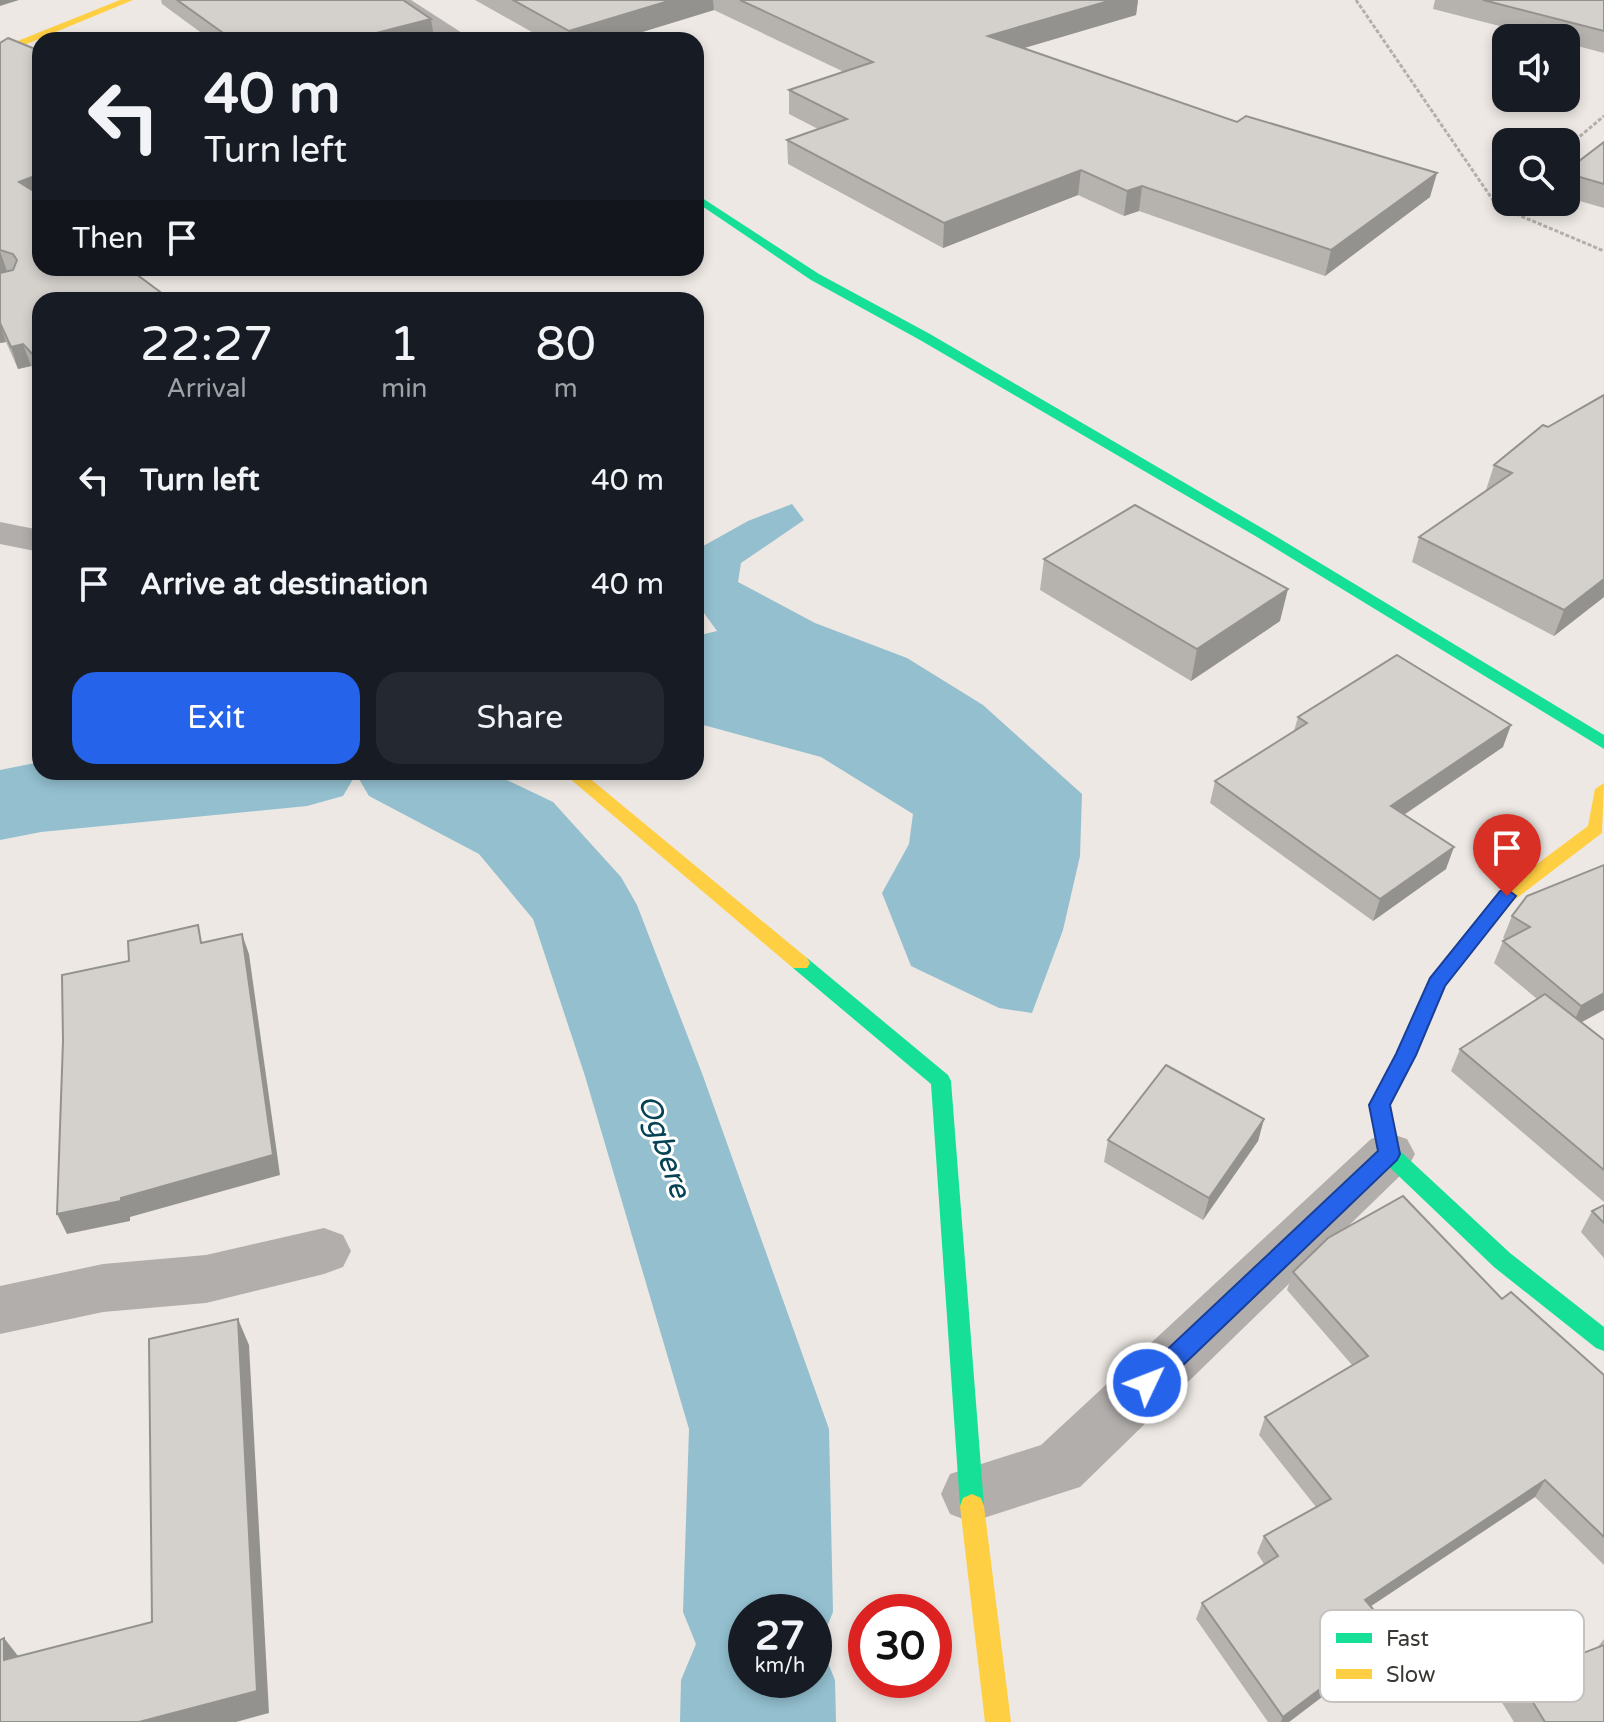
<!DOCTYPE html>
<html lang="en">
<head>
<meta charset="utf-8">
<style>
  :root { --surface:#171b24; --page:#242831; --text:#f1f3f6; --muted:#9ea1a6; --accent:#2563eb }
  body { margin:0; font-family:"Varela Round",sans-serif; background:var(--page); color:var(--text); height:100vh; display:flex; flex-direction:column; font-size:30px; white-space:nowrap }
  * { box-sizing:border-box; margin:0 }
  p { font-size:26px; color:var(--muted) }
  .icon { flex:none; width:44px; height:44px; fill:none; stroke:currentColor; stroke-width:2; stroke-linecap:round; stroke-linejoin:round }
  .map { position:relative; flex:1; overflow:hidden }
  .sheet { position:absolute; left:32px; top:292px; width:672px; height:488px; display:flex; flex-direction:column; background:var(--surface); border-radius:24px; box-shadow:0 4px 12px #0003 }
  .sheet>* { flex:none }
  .hud { position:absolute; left:32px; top:32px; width:672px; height:244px; border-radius:24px; box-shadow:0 4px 12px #0003; background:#171b24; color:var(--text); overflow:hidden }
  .controls { position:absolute; left:1492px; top:24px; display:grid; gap:16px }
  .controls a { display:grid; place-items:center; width:88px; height:88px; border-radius:16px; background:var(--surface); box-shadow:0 4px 12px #0003; font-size:40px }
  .speed { position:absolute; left:728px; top:1594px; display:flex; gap:16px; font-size:40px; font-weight:700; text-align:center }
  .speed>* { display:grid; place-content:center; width:104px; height:104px; border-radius:50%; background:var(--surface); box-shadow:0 4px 12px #0003; line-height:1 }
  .speed small { font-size:20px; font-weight:400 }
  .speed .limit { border:12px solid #d22; background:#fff; color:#111 }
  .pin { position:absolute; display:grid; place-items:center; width:68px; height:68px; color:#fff; margin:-82px -34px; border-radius:50% 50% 50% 0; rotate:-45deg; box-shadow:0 0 8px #0007 }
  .pin .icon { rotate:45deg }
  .me { position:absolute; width:88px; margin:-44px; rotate:47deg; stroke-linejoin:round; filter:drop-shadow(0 0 6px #0008) }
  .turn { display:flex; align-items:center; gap:28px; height:168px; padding:0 40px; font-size:36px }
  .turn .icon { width:104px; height:104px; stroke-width:2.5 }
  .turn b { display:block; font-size:56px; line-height:68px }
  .then { display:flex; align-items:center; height:76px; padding:0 40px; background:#0003; gap:16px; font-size:30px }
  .eta { display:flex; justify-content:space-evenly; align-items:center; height:136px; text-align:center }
  .eta b { font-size:48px; font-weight:600; line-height:56px }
  .action { display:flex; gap:16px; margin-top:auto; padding:16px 40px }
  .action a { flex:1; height:92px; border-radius:24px; background:var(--accent); color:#fff; font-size:32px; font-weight:600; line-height:92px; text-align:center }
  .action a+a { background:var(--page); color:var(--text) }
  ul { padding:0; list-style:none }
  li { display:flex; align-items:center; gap:24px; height:104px; padding:0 40px }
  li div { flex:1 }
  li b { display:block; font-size:30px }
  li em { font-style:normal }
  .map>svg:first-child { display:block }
</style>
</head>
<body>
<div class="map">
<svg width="1604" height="1722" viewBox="0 0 1604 1722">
  <rect width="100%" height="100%" fill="#ede8e3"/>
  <!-- water -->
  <path fill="#93bfcf" d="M792,504L804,520L741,563L738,582L815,623L907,658L983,705L1082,794L1080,856L1063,930L1032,1013L999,1008L911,966L882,893L909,844L913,814L821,757L696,723V636L717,631L696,602V550L748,521Z"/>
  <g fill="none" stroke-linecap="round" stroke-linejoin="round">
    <!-- river -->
    <path fill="#93bfcf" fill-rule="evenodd" d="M40,762V772H490L553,802L621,877L637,905L703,1076L829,1429L833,1612L820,1644L835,1680L836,1722H680L681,1680L696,1644L683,1612L689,1429L585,1076L533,919L479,854L369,796L356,774L343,796L307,806L41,832L0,840V770ZM746,1612H814V1680H746Z"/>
    <!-- path -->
    <g stroke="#b2afac" stroke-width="3" stroke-dasharray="4 2" stroke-linecap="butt">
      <path d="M1356,0L1497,206L1604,251"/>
      <path d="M1566,148L1604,116"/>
      <path d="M1497,206L1506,198"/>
    </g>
    <!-- street -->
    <g fill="#b1aeac" fill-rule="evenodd">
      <path d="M383,0H411L473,40H444Z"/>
      <path d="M0,522L40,530V552L0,544Z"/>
      <path d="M1389,1133L1407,1139L1415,1154L1407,1169L1080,1487L971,1522L950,1514L941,1494L950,1474L1041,1445L1371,1139Z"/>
      <path d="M324,1228L343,1235L351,1251L343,1267L324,1274L206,1303L103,1312L0,1334V1286L103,1264L206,1255Z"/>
    </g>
    <!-- fast -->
    <g fill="#16e098" fill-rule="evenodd">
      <path d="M696,194L819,274L930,334L1267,531L1604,735V749L1257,537L920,340L811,280L696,202Z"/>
      <path d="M800,956L807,958L948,1075L951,1081L984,1506L981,1514L972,1518L963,1514L960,1506L931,1084L793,968L790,963L793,958Z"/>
      <path d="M1383,1114L1390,1116L1399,1150L1510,1253L1604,1327V1351L1596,1348L1494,1267L1382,1160L1373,1122L1376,1116Z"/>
    </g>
    <!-- slow -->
    <g fill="#ffcf43" fill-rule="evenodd">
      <path d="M120,0H133L0,55V48Z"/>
      <path d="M562,772H582L807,958L810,963L807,968H793Z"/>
      <path d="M1604,783L1602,833L1513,901L1445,986L1416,1055L1389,1105L1393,1122L1390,1128L1383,1130L1376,1128L1369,1105L1396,1054L1430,978L1501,891L1588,826L1595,789Z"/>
      <path d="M972,1494L981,1498L984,1506L1011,1722H985L960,1506L963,1498Z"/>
    </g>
  </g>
  <!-- wall -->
  <g fill="#b6b3af">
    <path d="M161,0H403L431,19L434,37L423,40H211L162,4Z"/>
    <path d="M475,0H1138L1136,15L1023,48L1430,197L1325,276L1139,211L1124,216L1078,195L943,248L788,164L787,140L818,129L789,114V90L844,72L714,10L616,40H546Z"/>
    <path d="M1435,0H1604V53L1566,43V38H1546L1433,9Z"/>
    <path d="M0,43L40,300V376L31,366L18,369L6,342L0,343Z"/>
    <path d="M1604,142V208L1566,197V171Z"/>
    <path d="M1543,425L1604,597L1554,636L1412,562L1419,537L1487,491L1486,490L1494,465Z"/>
    <path d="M1044,559L1280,621L1191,681L1040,590Z"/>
    <path d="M1298,717L1503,747L1404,815L1446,869L1373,921L1210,803L1215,781L1294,731Z"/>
    <path d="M1604,865L1581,1022L1604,1040V1202L1451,1071L1460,1049L1537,999L1494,963L1503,941L1506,940L1503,938L1512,916Z"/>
    <path d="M1264,1119L1258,1141L1203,1220L1104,1162L1108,1140Z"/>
    <path d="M1604,1205V1258L1581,1232L1592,1211Z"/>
    <path d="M1293,1272L1502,1299L1604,1375V1565L1535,1497L1371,1606L1385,1649L1289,1722H1268L1196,1619L1202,1603L1264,1564L1257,1553L1264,1536L1316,1507L1259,1435L1265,1417L1352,1365L1287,1290Z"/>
    <path d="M1604,1639V1722H1514L1501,1701L1518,1678L1597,1648Z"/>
  </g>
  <!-- shaded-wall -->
  <g fill="#94928f">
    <path d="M0,0H19L0,6Z"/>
    <path d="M672,0H713L714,10L616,40H569V31Z"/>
    <path d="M1112,0H1138L1136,15L987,59L988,36Z"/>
    <path d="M431,19L434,37L423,40H349Z"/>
    <path d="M1081,170L1078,195L943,248L944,223Z"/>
    <path d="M1437,173L1430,197L1325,276L1331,250Z"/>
    <path d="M40,174V196L19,182Z"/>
    <path d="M1142,186L1139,211L1124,216L1127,191Z"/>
    <path d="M0,251L7,271L0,273Z"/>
    <path d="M264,268H287L266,274Z"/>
    <path d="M0,324L6,342L0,343Z"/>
    <path d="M23,344L31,366L18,369L11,347Z"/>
    <path d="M1604,579V597L1554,636L1564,610Z"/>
    <path d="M1288,589L1280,621L1191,681L1197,649Z"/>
    <path d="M1511,725L1503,747L1384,828L1391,806Z"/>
    <path d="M1454,847L1446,869L1373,921L1380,899Z"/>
    <path d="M242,934L249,954L280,1175L130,1217V1221L67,1234L57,1214L121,1198Z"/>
    <path d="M1604,993V1010L1571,1028L1581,1006Z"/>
    <path d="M1264,1119L1258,1141L1203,1220L1209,1198Z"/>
    <path d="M238,1319L249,1345L269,1713L236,1722H139Z"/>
    <path d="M1545,1480L1535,1497L1356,1616L1365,1600Z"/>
    <path d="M1394,1633L1385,1649L1289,1722H1281L1283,1717Z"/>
    <path d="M4,1638L22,1661L4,1660Z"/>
  </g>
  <!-- building -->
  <g fill="#d4d0cc" stroke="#94928f" stroke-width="2">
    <path d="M177,0H403L431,19L349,40H233Z"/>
    <path d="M513,0H672L569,31Z"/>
    <path d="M740,0H1112L988,36L1237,122L1246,116L1437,173L1331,250L1142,186L1127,191L1081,170L944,223L787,140L847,119L789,90L873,62Z"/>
    <path d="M1483,0H1604V31Z"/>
    <path d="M8,38L40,51V174L19,182L40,195V198L35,199L40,203V268H128L171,300H40V362L23,344L11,347L0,323V273L13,270L17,260L13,254L0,250V43Z"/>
    <path d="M1604,142V184L1566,173V171Z"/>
    <path d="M1604,395V579L1564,610L1419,537L1512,473L1494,465L1543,425L1548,427Z"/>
    <path d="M1135,505L1288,589L1197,649L1044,559Z"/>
    <path d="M1397,655L1511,725L1391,806L1454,847L1380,899L1215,781L1307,723L1298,717Z"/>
    <path d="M1604,865V993L1581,1006L1503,941L1530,927L1512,916L1527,896Z"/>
    <path d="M198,925L201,943L242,934L273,1155L121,1198V1201L57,1214L63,1041L62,975L129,961L128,941Z"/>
    <path d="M1545,994L1604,1040V1170L1460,1049Z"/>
    <path d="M1166,1065L1264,1119L1209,1198L1108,1140Z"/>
    <path d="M1403,1196L1502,1299L1511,1292L1604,1375V1537L1545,1480L1365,1600L1394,1633L1283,1717L1202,1603L1278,1556L1264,1536L1331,1499L1265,1417L1368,1356L1293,1272L1328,1238Z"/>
    <path d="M1604,1205V1223L1592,1211Z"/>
    <path d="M238,1319L257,1691L139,1722H0V1640L4,1638V1660L152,1622L149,1339Z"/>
    <path d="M1604,1645V1722H1545L1518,1678Z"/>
  </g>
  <!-- route -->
  <path fill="#2563eb" stroke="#184099" stroke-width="2" d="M1507,889L1516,896L1445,986L1416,1055L1390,1105L1400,1154L1397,1160L1156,1391L1147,1394L1139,1391L1136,1383L1139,1376L1378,1151L1369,1105L1396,1054L1430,978L1500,891Z"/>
  <g text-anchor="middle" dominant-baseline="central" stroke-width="6" stroke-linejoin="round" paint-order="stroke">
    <!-- water labels -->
    <g font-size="30" font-style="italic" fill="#054254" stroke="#fff">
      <text transform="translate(664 1146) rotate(71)">Ogbere</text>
    </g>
  </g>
  <!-- legend -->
  <rect x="1320" y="1610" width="264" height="92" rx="12" fill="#fff" stroke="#c4c3c2" stroke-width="2"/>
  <rect x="1336" y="1633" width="36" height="10" fill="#16e098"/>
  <rect x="1336" y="1669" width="36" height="10" fill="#ffcf43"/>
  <g font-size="22" fill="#3a3733">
    <text x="1386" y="1646">Fast</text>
    <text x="1386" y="1682">Slow</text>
  </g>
</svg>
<div class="controls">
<a><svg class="icon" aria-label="sound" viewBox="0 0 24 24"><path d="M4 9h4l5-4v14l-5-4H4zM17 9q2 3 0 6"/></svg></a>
<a><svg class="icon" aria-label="search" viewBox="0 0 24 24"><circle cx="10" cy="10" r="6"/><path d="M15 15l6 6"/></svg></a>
</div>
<div class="speed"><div>27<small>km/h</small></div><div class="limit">30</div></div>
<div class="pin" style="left:1507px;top:896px;background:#d93025"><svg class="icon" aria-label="arrive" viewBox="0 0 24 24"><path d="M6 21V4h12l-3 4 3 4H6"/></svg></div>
<svg class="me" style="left:1147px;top:1383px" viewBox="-20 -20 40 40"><circle r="17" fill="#2563eb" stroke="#fff" stroke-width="3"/><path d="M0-11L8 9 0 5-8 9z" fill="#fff"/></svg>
<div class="hud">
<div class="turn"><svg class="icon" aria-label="left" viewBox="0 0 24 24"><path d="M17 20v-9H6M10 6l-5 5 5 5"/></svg><div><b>40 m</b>Turn left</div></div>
<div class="then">Then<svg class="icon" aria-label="arrive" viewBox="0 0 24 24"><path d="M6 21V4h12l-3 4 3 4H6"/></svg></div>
</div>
<section class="sheet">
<div class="eta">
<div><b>22:27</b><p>Arrival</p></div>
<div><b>1</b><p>min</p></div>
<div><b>80</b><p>m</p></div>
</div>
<ul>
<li><svg class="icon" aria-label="left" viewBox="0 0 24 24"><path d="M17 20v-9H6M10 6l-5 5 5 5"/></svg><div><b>Turn left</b></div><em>40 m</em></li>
<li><svg class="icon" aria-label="arrive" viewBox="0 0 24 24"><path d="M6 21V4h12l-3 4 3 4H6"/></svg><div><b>Arrive at destination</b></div><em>40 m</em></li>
</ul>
<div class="action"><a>Exit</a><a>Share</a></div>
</section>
</div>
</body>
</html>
